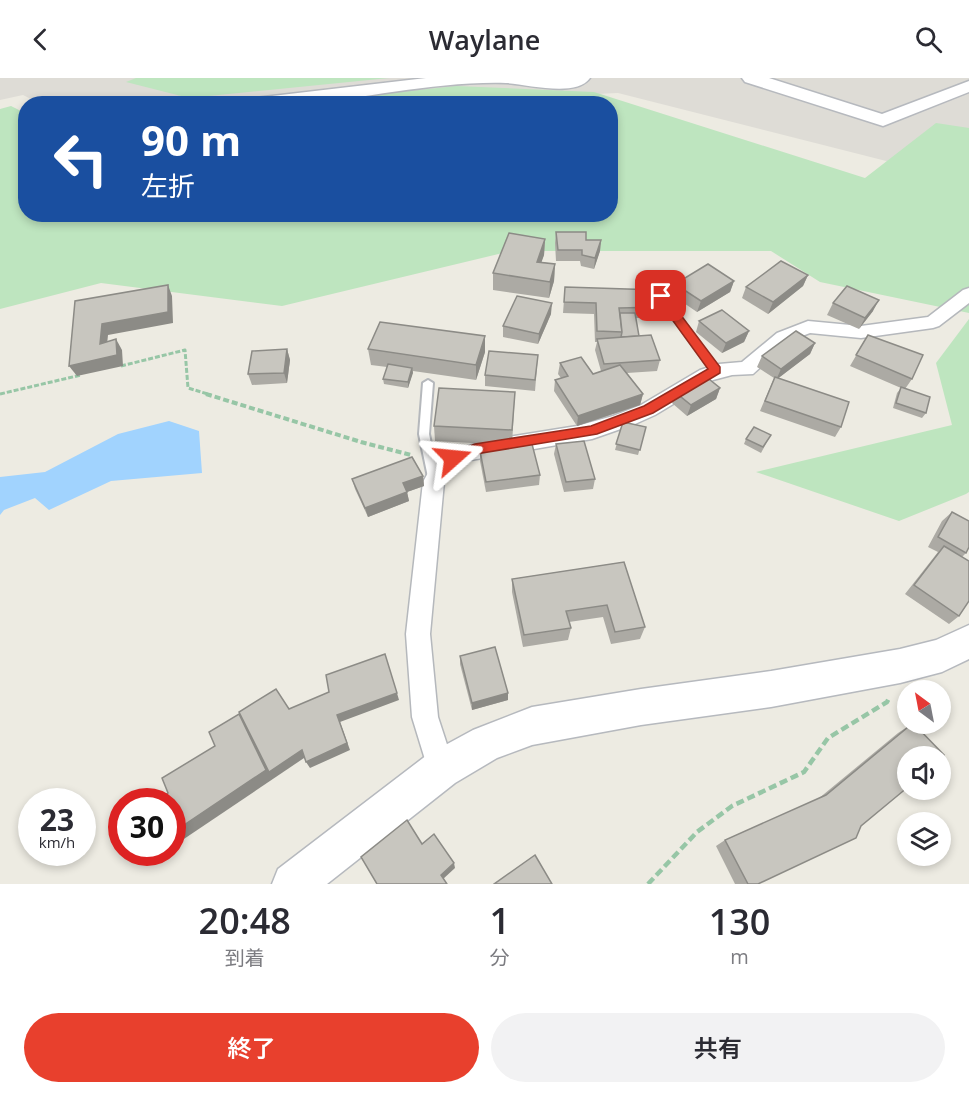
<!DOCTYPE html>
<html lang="ja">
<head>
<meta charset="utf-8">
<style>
  :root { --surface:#fff; --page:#f2f2f3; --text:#2b2b33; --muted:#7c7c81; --accent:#e8402d }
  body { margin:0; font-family:"Open Sans","Noto Sans JP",sans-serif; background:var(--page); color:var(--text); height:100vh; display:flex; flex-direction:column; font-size:22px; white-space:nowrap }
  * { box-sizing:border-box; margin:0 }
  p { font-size:20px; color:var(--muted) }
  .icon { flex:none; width:33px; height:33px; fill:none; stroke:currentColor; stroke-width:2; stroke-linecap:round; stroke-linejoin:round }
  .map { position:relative; height:806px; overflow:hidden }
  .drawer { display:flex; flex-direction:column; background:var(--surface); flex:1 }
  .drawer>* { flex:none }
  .top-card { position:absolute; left:18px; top:18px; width:600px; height:126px; border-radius:24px; box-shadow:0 3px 9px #0003; background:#1a4fa0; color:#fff; overflow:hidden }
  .needle { width:39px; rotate:328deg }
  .controls { position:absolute; left:897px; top:602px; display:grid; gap:12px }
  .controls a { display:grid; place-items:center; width:54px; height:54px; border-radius:50%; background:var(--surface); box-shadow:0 3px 9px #0003; font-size:30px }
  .speed { position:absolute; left:18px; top:710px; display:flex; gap:12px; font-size:30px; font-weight:700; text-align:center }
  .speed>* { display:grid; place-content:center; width:78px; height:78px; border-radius:50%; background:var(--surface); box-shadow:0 3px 9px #0003; line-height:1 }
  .speed small { font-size:15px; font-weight:400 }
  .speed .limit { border:9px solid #d22; background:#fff; color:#111 }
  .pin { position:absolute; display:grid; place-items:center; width:51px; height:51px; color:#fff; margin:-26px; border-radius:12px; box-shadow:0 3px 9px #0006 }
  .me { position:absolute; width:66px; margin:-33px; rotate:72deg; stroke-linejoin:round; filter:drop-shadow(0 0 4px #0008) }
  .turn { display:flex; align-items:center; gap:21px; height:126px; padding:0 24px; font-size:27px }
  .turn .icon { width:78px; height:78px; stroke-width:2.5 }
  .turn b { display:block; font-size:42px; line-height:51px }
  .eta { display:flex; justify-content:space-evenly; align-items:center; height:102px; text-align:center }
  .eta b { font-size:36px; font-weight:600; line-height:42px }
  .cta { display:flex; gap:12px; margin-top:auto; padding:12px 24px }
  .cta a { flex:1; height:69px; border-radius:36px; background:var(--accent); color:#fff; font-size:24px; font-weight:600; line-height:69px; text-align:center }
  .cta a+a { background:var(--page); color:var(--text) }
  header { display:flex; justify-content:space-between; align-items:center; height:78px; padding:0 24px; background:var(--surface); font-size:27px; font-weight:600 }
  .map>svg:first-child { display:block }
</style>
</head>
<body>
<header><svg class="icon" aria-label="back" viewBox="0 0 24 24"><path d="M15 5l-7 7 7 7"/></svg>Waylane<svg class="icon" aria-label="search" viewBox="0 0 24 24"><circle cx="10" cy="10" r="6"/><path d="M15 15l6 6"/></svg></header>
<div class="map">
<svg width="969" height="806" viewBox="0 0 969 806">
  <rect width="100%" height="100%" fill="#edebe2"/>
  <!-- industrial -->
  <path fill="#dedcd6" d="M0,0H969V104L618,15L365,26H41L23,17L0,22Z"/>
  <!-- green -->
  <g fill="#bee5bf">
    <path d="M136,0H389L189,20L126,4Z"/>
    <path d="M456,8L594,14L865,100L936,45L969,50V235L820,204L771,173H511L282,228L101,205L0,231V31L11,28L25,35L26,136H610V26L299,25Z"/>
    <path d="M969,241V414L966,416L899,443L756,394L952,347L936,285Z"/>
  </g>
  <!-- water -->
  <path fill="#a1d3fe" d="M169,343L199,353L202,395L111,403L49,432L35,420L4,432L0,437V399L45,394L118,356Z"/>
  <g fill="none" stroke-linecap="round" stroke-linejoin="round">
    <!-- lane casing -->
    <g stroke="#b5b8bc" stroke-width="4">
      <g id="lane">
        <path d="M648,215L664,216L718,290L720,292L718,294H712L659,221L645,220V216Z"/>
        <path d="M428,302L433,305L429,356L439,404L438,407H430L429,404L419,356L423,305Z"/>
      </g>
    </g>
    <!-- street casing -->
    <g stroke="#b5b8bc" stroke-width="3">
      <path id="street" d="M969,210V225L939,248L933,250L861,260L810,255L789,263L753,296L732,297L713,302L655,337L635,346L592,361L471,382L449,394L444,404L430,556L438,639L455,691L451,701L441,705L431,701L412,639L406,556L423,404L435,382L445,375L489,362L577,348L613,338L641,327L700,292L719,286L742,284L777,255L808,243L861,248L928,239L963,212Z"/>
    </g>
    <!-- secondary casing -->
    <g stroke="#b6b9be" stroke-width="3">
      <g id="secondary">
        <path d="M426,0H590C576,20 527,6 506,5C436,3 366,21 297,26C280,27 263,26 246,26L248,22L255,20Z"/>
        <path d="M742,0H769L882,36L969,3V14L883,48L745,4Z"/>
        <path d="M969,547V581L942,594L900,605L771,629L641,647L532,667L497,680L455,705L327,806H272L278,791L427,677L473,652L532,629L641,611L771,593L900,571L936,562Z"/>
      </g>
    </g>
    <!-- path-far2 -->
    <g stroke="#97c6a6" stroke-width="3" stroke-dasharray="5 2" stroke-linecap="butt">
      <path d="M121,288L185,272L188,310L211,317"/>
      <path d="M0,316L81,297"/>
    </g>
    <!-- path-far1 -->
    <path stroke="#97c6a6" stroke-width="4" stroke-dasharray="6 3" stroke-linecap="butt" d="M206,316L361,364L411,377"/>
    <!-- path -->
    <path stroke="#97c6a6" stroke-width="4.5" stroke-dasharray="8 4" stroke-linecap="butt" d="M648,806L697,754L732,728L804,694L828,660L887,624L889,620"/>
    <!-- lane -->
    <use href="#lane" fill="#fff" fill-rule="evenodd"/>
    <!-- street -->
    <use href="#street" fill="#fff" fill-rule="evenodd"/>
    <!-- secondary -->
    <use href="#secondary" fill="#fff" fill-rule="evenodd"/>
  </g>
  <!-- wall -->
  <g fill="#acaaa4">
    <path d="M556,154L586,162H601L600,173L594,191L581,188L580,183H556L555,165Z"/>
    <path d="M545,161L544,177L541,184L555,186L554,203L549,220L493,212V195Z"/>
    <path d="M808,197L803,208L768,236L742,220L746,209Z"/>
    <path d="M734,203L730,214L697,234L672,217L675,206Z"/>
    <path d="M565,209L663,229L660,240H636L639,258L660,282L657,293L627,295L643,316L640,327L577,348L554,313L555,302L561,300L558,296L560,285L593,296L601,293L595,272L597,264H595L594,236L563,235Z"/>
    <path d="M833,225L873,233L859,251L827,237Z"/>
    <path d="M551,236L538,266L503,259V248Z"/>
    <path d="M699,243L749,253L744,264L722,275L696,254Z"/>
    <path d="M868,257L912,301L905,311L926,335L922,340L893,330L897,315L901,310L850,288Z"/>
    <path d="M815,265L810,276L778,300L841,349L835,359L760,333L774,300L757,289L762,278Z"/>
    <path d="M287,271L290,282L287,305L252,307L248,296Z"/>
    <path d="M368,271L485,274L476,302L413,293L408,310L384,306L383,301L387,289L371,287Z"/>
    <path d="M538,277L535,313L485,308V297Z"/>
    <path d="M720,310L716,321L687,338L672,325L675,314Z"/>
    <path d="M515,314L512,367L435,363L434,348Z"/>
    <path d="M623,344L646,349L638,377L615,372Z"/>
    <path d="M746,361L768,362L761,375L744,366Z"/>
    <path d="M556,366L595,401L593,411L564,414L554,376Z"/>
    <path d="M480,373L540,397L539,407L486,414L480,383Z"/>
    <path d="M423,398L424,408L407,414L409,423L368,439L355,411L352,401Z"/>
    <path d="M952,434L966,475L962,479L959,538L949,546L905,516L938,474L928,469L942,443Z"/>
    <path d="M624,484L645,549L640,561L611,566L603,539L569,544L571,550L568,562L523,569L512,514V501Z"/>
    <path d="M460,578L508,615V622L472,632L460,586Z"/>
    <path d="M913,645L758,806H735L716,768L725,762L818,721L898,655Z"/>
  </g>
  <!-- shaded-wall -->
  <g fill="#8c8b86">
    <path d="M545,161L544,177L536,200L537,184Z"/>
    <path d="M601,162L600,173L594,191L595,180Z"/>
    <path d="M555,186L554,203L549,220L550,204Z"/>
    <path d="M808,197L803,208L768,236L773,224Z"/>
    <path d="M734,203L730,214L697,234L701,223Z"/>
    <path d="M168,207L172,218L173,245L108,257L106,277L100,266L102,246Z"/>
    <path d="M879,222L873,233L859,251L865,240Z"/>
    <path d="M552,225L551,236L538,266L539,256Z"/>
    <path d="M749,253L744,264L722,275L726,265Z"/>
    <path d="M485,258V274L476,302V287Z"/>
    <path d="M116,261L122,272L123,288L77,298L69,288Z"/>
    <path d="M815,265L810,276L776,302L781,291Z"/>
    <path d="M287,271L290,282L287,305L284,295Z"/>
    <path d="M412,290L413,295L408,310V304Z"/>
    <path d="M720,310L716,321L687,338L691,327Z"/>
    <path d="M643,316L640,327L577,348L578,338Z"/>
    <path d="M423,398L424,408L407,414L409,423L368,439L365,430L403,405Z"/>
    <path d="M397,615L399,622L340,644L350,672L310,690L306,684L337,637Z"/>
    <path d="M508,615V622L472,632V625Z"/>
    <path d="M239,636L302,672L307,678L172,769V755Z"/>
    <path d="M454,785L455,790L442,802L441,797Z"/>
  </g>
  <!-- building -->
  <g fill="#c8c6bf" stroke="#8c8b86" stroke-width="1.5">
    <path d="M556,154H586V162H601L595,180L582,177V172H558Z"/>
    <path d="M509,155L545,161L537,184L555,186L550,204L493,195Z"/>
    <path d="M781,183L808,197L773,224L746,209Z"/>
    <path d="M708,186L734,203L701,223L675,206Z"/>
    <path d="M168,207V234L102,246L100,266L116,261L117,277L69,288L75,223Z"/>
    <path d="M847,208L879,222L865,240L833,225Z"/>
    <path d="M565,209L658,212L663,229L619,230L622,254L597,253L596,225L564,224Z"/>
    <path d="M517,218L552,225L539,256L503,248Z"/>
    <path d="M722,232L749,253L726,265L699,243Z"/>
    <path d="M620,235H635L639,258L621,259L622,254Z"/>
    <path d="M380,244L485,258L476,287L368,271Z"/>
    <path d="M796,253L815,265L781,291L762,278Z"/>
    <path d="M651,257L660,282L604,286L597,261Z"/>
    <path d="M868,257L923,277L912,301L856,277Z"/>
    <path d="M287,271L284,295L248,296L252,273Z"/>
    <path d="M489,273L538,277L535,302L485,297Z"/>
    <path d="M581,279L593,296L620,287L643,316L578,338L555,302L568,298L560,285Z"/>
    <path d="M388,286L412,290L408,304L383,301Z"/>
    <path d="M704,297L720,310L691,327L675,314Z"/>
    <path d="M775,299L849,324L841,349L765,323Z"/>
    <path d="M901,309L930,319L926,335L896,325Z"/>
    <path d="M439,310L515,314L512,352L434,348Z"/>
    <path d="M623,344L646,349L640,372L616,366Z"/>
    <path d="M754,349L771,357L763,369L746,361Z"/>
    <path d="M584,363L595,401L566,404L556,366Z"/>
    <path d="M532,366L540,397L486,404L480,373Z"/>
    <path d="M412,379L423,398L403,405L407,414L365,430L352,401Z"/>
    <path d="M952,434L969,443V469L966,475L938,459Z"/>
    <path d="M944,468L969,483V523L959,538L914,507Z"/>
    <path d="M624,484L645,549L615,554L607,527L566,533L571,550L524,557L512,501Z"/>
    <path d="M495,569L508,615L472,625L460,578Z"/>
    <path d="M385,576L397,615L337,637L347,665L306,684L302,672L269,694L239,634L276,611L289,631L329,614L326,597Z"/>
    <path d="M239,636L266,692L172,755V723H156L168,715L162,700L215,668L209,654Z"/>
    <path d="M913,645L944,677L940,680V678H908V709L861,748L856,760L758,806H748L725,762L826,717Z"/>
    <path d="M407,742L422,766L434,756L454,785L441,797L447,806H377L361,779Z"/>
    <path d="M535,777L552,806H494Z"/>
  </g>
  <!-- route -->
  <path fill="#e8402d" stroke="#972a1d" stroke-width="1.5" d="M661,214L665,216L720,289V295L653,335L597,356L476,376L453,385L448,384L446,380L448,376L475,366L591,348L644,328L708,291L655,218Z"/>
</svg>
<div class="controls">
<a><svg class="needle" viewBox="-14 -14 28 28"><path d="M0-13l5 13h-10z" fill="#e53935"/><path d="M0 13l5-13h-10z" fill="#7c7c81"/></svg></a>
<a><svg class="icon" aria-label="sound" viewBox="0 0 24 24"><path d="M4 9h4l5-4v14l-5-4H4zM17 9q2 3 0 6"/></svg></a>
<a><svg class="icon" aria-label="layers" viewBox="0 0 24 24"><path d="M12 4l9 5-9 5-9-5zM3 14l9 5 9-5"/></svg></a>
</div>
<div class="speed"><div>23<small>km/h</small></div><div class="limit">30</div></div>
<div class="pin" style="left:661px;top:218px;background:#d93025"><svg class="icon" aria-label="arrive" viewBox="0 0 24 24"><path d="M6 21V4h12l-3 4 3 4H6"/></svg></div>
<svg class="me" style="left:453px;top:380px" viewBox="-20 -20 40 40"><path d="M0-17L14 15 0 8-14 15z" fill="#e8402d" stroke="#fff" stroke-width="4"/></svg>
<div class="top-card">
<div class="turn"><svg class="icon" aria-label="left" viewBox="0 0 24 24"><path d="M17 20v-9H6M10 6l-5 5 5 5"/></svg><div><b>90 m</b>左折</div></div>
</div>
</div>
<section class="drawer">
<div class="eta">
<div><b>20:48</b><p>到着</p></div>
<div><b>1</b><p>分</p></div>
<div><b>130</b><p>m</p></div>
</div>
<div class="cta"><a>終了</a><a>共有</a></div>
</section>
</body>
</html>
